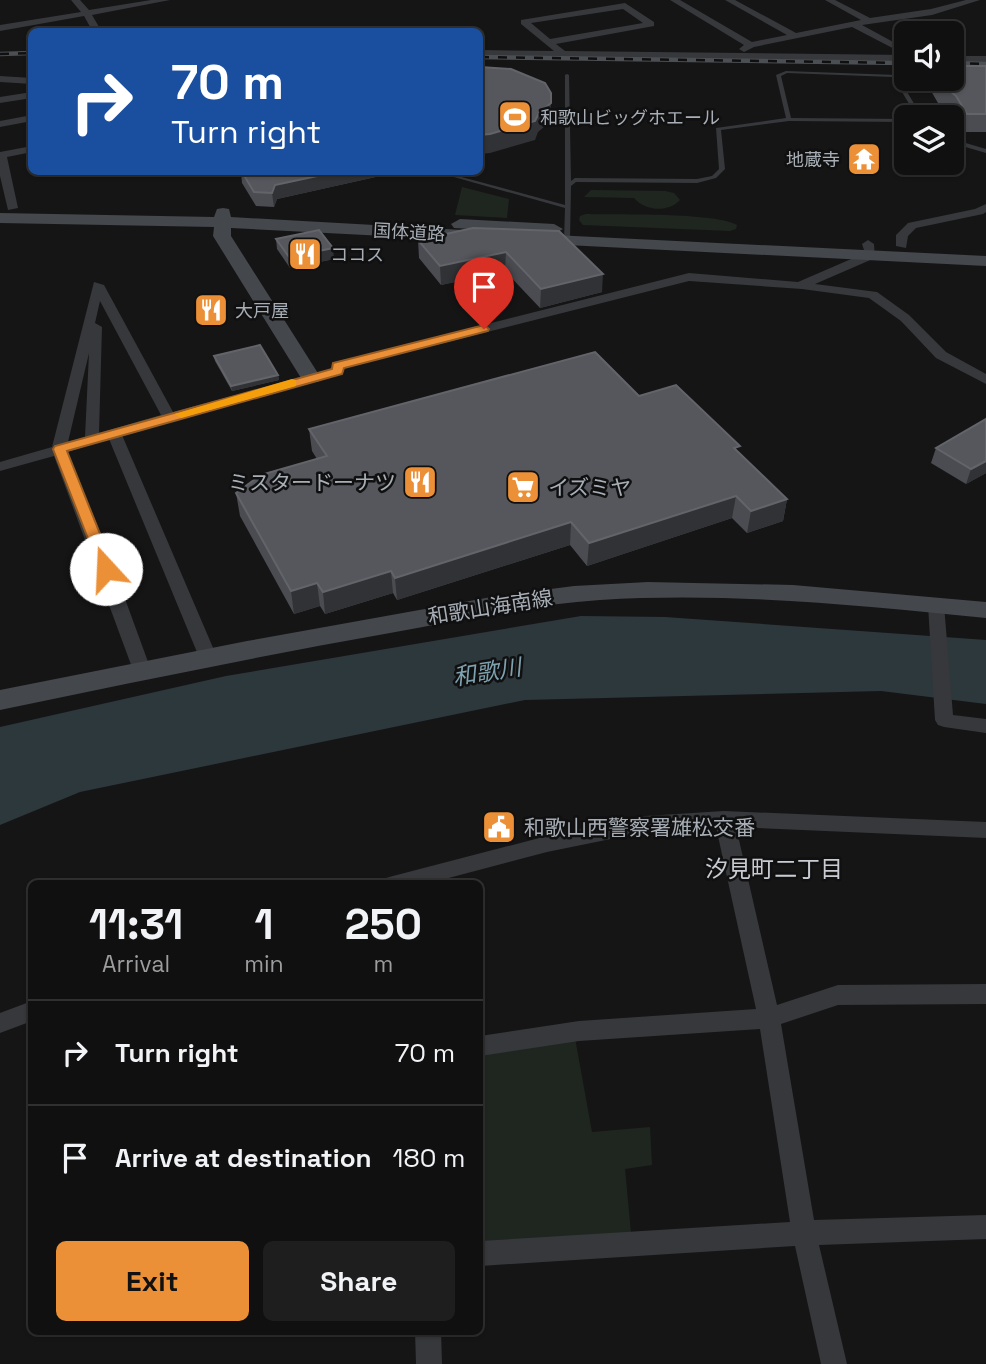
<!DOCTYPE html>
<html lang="en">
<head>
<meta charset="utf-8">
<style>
  :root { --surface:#101010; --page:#1e1e1e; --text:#f1f3f6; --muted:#9c9d9f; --line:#303030; --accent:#ec9038 }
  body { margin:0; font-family:"Space Grotesk","Noto Sans JP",sans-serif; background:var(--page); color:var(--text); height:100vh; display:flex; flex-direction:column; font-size:26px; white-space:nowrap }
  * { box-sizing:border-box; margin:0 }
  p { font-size:23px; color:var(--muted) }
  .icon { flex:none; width:38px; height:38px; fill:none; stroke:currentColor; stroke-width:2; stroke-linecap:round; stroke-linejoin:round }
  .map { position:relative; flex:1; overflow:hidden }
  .sheet { position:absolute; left:28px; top:880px; width:455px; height:455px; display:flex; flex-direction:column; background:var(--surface); border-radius:10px; box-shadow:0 2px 5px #0004,0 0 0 2px var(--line) }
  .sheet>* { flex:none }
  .banner { position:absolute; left:28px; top:28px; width:455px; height:147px; border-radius:10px; box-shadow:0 2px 5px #0004,0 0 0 2px var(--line); background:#1a4fa0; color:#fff; overflow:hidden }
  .fabs { position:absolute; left:894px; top:21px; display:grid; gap:14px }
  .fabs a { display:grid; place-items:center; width:70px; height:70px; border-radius:10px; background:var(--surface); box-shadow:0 2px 5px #0004,0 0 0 2px var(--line); font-size:35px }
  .pin { position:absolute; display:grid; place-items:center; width:60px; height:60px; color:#fff; margin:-72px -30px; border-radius:50% 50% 50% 0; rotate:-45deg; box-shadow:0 0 7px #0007 }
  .pin .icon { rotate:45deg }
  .me { position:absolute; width:77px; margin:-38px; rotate:340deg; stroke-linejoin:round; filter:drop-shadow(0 0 5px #0008) }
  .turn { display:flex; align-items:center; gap:24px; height:147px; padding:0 28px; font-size:32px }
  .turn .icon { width:91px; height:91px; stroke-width:2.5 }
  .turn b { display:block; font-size:49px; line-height:60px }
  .eta { display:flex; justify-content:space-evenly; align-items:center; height:119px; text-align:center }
  .eta b { font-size:42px; font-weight:700; line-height:49px }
  .cta { display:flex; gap:14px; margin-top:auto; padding:14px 28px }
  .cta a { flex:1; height:80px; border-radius:10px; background:var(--accent); color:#111; font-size:28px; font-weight:700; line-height:80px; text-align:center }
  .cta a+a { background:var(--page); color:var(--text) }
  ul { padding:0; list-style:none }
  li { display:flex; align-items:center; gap:21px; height:105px; padding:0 28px; border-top:2px solid var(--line) }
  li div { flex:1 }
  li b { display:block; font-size:26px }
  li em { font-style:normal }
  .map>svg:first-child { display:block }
</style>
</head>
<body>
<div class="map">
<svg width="986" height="1364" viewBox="0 0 986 1364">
  <rect width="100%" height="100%" fill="#151516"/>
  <!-- green -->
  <g fill="#1f261f">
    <path d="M462,187L509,199L507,218L455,215Z"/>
    <path d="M591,190L665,191L674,193L680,200C668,213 645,211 634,198L584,197Z"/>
    <path d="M586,214C618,215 713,212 737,225L736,229L730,231L583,225L579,220L580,216Z"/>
    <path d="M575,1038L592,1132L650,1127L652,1165L625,1169L631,1233L480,1243V1052Z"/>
  </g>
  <!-- water -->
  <path fill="#2d383c" d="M581,616L665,617L986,640V704L881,691L525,700L80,792L0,825V727L226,676Z"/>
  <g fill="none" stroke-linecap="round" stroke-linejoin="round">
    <!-- lane -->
    <g fill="#36383b" fill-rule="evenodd">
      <path d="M786,71L897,75L922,117H917L893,77L787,73L781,76L791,118L906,119V122L789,121L721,130L725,169L716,178L697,183L576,182L571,186L570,240L567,242L564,240L565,208L436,172H443L565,205V75L567,74L569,75L571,181L575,178L697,179L712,176L719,169L716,128L786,118L776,75Z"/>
      <path d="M952,139L986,149V153L952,143Z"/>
    </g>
    <!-- street -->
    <g fill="#36383b" fill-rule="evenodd">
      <path d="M71,0H80L89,10L151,0H170L92,15L102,32H93L84,16L0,31V25L81,12Z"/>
      <path d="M670,0H680L752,42L787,35L725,0H735L796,33L861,20L825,0H835L870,18L931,9L966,0H980L932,15L862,25L906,49V55L852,27L754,47L744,52L739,49L744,45Z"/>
      <path d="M625,3L654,22V26L556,44L565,51L906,55V61L480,56V50L554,51L521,24V20ZM623,9L643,23L550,39L531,23Z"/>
      <rect x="952" y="56" width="34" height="6"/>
      <path d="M0,76L32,78V84L0,82Z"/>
      <path d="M32,92V98L0,103V97Z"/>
      <path d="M32,115V121L0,127V121Z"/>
      <path d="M32,146V152L7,157L18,208L8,210L0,176V152Z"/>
      <path d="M986,204V212L983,214L916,228L908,236L906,248L896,246V235L908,223L975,209Z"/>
      <path d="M868,240L874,244L875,258L815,284L877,292L909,315L946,352L986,374V384L936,358L901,321L869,298L802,289L689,281L344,368L343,374L122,435L217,657L208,663L199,657L109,439L67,452L105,544L151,670L142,676L133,670L54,456L0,471V462L52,447L94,282L104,285L173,412L331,369L332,363L689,273L798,282L865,253L862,244ZM100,301L161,415L99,433L102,327L95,323ZM89,353L85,437L68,442Z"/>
      <path d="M936,599L944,605L953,715L986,719V733L944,727L938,725L935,720L928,605Z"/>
      <path d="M724,811L986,822V838L736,827L777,1005L838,985L986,984V1004L838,1005L781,1024L814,1220L986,1215V1239L819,1245L847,1364H821L795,1246L480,1266V1241L790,1222L760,1029L579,1041L480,1056V1036L579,1021L756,1009L716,827L645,832L547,852L426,884H383L386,878L393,876L547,836L645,816Z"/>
      <path d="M32,1001V1021L0,1033V1013Z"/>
      <path d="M415,1332H441L442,1364H416Z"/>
    </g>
    <!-- secondary -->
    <g fill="#44474b" fill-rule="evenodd">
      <path d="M223,208L229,209L231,217L481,231L490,236L481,241L231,228V236L321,378L318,382H304L301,378L213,236L214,227L0,223V213L214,217L217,209Z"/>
      <path d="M460,219L554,224L563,229L554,234L454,228L451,224Z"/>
      <path d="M533,234L986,256V266L527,243L524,239Z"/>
      <path d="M648,582L793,585L986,602V618C858,605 729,592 600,600C529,605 460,620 390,633C260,656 130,683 0,710V690L247,641L497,596L574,586Z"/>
    </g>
    <!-- rail casing -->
    <g stroke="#4b4e52" stroke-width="4.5">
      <g id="rail">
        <path d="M0,54L32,53"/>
        <path d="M480,57L906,63"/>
        <path d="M952,63L986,64"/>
      </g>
    </g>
    <!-- rail -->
    <use href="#rail" stroke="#101011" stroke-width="2.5" stroke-dasharray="9" stroke-linecap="butt"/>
  </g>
  <!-- wall -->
  <g fill="#4b4c51">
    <path d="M986,66V132H962L952,115L938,103L927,84L928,79H952Z"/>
    <path d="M241,172H398L277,199L274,207L256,206L242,183Z"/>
    <path d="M473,228L602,292L540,308L505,271L441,285L419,258L418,240Z"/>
    <path d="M276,239L334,259L290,268L277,249Z"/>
    <path d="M214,356L278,375L279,380L232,391L215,361Z"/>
    <path d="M639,396L739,452L787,499L783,521L747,533L732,518L587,566L570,545L397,600L393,593L325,614L320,606L294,614L240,516L236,493L317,459L312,451L309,429Z"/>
    <path d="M986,419V473L966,484L931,463L936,448Z"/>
  </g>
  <!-- shaded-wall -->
  <g fill="#313235">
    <path d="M551,103L550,122L538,132L535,140L490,153L480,154V135L539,113Z"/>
    <path d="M336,172H398L277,199L274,207L272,193L275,185Z"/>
    <path d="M333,248L334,259L290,268L289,257Z"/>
    <path d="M506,252L505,271L441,285L440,266Z"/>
    <path d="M603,274L602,292L540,308L541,289Z"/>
    <path d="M278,375L279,380L232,391L231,386Z"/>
    <path d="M986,461V473L966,484L971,469Z"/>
    <path d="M736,496L732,518L587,566L589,543Z"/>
    <path d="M787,499L783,521L747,533L751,511Z"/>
    <path d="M571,522L570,545L397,600L395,578Z"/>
    <path d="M391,571L393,593L325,614L323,592Z"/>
    <path d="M317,583L320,606L294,614L291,591Z"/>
  </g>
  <!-- building -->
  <g fill="#55575c" stroke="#62646a" stroke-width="2">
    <path d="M952,66H986V114H967L956,96L942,84L939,79H952Z"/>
    <path d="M480,67L511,69L545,83L551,93V103L539,113L535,121L490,134L480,135Z"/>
    <path d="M242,172H336L275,185L272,193L254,192Z"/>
    <path d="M473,228L559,231L603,274L541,289L506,252L440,266L418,240Z"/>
    <path d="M319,230L333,248L289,257L276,239Z"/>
    <path d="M260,345L278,375L231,386L214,356Z"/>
    <path d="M595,352L639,396L676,385L740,446L734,448L787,499L751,511L736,496L589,543L571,522L395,578L391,571L323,592L317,583L291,591L236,493L261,475L327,456L309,429Z"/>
    <path d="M986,419V461L971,469L936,448Z"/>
  </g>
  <!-- route -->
  <path fill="#ec9038" stroke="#995e24" stroke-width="2" d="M484,325L489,329L488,331L344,368L342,374L67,451L114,569L111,572H101L53,449L55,446L332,369L333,363Z"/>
  <!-- slow -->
  <path fill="#f59e0b" d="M292,379L296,380V386L181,418L175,414Z"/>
  <!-- icons -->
  <defs>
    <g id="stadium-square" transform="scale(1.75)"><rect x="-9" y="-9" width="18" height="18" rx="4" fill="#ec9038" stroke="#101011"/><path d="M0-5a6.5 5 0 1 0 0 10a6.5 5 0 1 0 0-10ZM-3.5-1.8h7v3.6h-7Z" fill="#fff"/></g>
    <g id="temple-square" transform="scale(1.75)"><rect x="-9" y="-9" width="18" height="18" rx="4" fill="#ec9038" stroke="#101011"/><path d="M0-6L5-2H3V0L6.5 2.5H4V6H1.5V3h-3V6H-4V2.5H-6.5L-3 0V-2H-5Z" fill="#fff"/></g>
    <g id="restaurant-square" transform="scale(1.75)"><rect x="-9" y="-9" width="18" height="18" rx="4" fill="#ec9038" stroke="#101011"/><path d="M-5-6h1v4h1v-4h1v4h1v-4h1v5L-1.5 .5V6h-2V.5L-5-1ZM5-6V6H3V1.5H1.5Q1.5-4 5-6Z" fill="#fff"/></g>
    <g id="supermarket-square" transform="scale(1.75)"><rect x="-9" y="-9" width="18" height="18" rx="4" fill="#ec9038" stroke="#101011"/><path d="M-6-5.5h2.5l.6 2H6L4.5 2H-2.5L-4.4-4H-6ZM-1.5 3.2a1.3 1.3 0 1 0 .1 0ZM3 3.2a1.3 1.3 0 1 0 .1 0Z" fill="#fff"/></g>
    <g id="civic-square" transform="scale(1.75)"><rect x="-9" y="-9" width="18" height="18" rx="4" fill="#ec9038" stroke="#101011"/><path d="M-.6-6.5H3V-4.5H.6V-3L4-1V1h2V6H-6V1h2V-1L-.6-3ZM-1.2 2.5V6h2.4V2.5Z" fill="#fff"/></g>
  </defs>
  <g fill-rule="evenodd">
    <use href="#stadium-square" x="515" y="117"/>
    <use href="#temple-square" x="864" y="159"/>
    <use href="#restaurant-square" x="305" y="254"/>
    <use href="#restaurant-square" x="211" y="310"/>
    <use href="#restaurant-square" x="420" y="482"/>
    <use href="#supermarket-square" x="523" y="487"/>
    <use href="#civic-square" x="499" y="827"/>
  </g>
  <g text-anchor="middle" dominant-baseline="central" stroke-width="5" stroke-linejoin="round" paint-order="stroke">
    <!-- far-poi labels -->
    <g font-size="18" fill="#a7aeb6" stroke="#101011" text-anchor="start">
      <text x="540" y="117">和歌山ビッグホエール</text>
      <text x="840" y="159" text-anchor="end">地蔵寺</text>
      <text x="330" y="254">ココス</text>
      <text x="235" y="310">大戸屋</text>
    </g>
    <!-- far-street labels -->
    <g font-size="18" fill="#a7aeb6" stroke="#101011">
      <text transform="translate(409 232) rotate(3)">国体道路</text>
    </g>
    <!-- poi labels -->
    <g font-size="21" fill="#a7aeb6" stroke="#101011" text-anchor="start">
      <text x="396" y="482" text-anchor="end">ミスタードーナツ</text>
      <text x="548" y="487">イズミヤ</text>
      <text x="524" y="827">和歌山西警察署雄松交番</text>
    </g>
    <!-- street labels -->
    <g font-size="21" fill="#a7aeb6" stroke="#101011">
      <text transform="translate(490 607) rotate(-9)">和歌山海南線</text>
    </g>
    <!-- water labels -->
    <g font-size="23" font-style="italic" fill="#7fa2b0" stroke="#101011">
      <text transform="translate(487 672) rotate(-9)">和歌川</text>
    </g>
    <!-- neighbourhood labels -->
    <g font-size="23" fill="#c8ccd2" stroke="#101011">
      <text x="774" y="869">汐見町二丁目</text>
    </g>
  </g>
</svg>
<div class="fabs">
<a><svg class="icon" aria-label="sound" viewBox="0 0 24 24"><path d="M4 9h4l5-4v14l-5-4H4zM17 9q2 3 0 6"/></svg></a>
<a><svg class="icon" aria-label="layers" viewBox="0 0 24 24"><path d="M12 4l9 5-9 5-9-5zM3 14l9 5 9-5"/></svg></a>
</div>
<div class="pin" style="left:484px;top:329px;background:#d93025"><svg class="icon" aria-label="arrive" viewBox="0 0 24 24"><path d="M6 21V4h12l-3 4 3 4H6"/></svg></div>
<svg class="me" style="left:106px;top:569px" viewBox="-20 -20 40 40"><circle r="19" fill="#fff"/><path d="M0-13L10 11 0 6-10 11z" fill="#ec9038"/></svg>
<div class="banner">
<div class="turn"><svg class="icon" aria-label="right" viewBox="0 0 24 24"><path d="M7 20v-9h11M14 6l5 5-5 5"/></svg><div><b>70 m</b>Turn right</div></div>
</div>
<section class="sheet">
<div class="eta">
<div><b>11:31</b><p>Arrival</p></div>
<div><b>1</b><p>min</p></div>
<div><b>250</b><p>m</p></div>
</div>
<ul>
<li><svg class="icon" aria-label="right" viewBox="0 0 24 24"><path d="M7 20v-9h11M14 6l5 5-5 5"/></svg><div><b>Turn right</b></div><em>70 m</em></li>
<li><svg class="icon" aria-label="arrive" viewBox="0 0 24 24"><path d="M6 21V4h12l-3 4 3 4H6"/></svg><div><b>Arrive at destination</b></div><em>180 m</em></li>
</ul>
<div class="cta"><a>Exit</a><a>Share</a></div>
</section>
</div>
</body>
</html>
